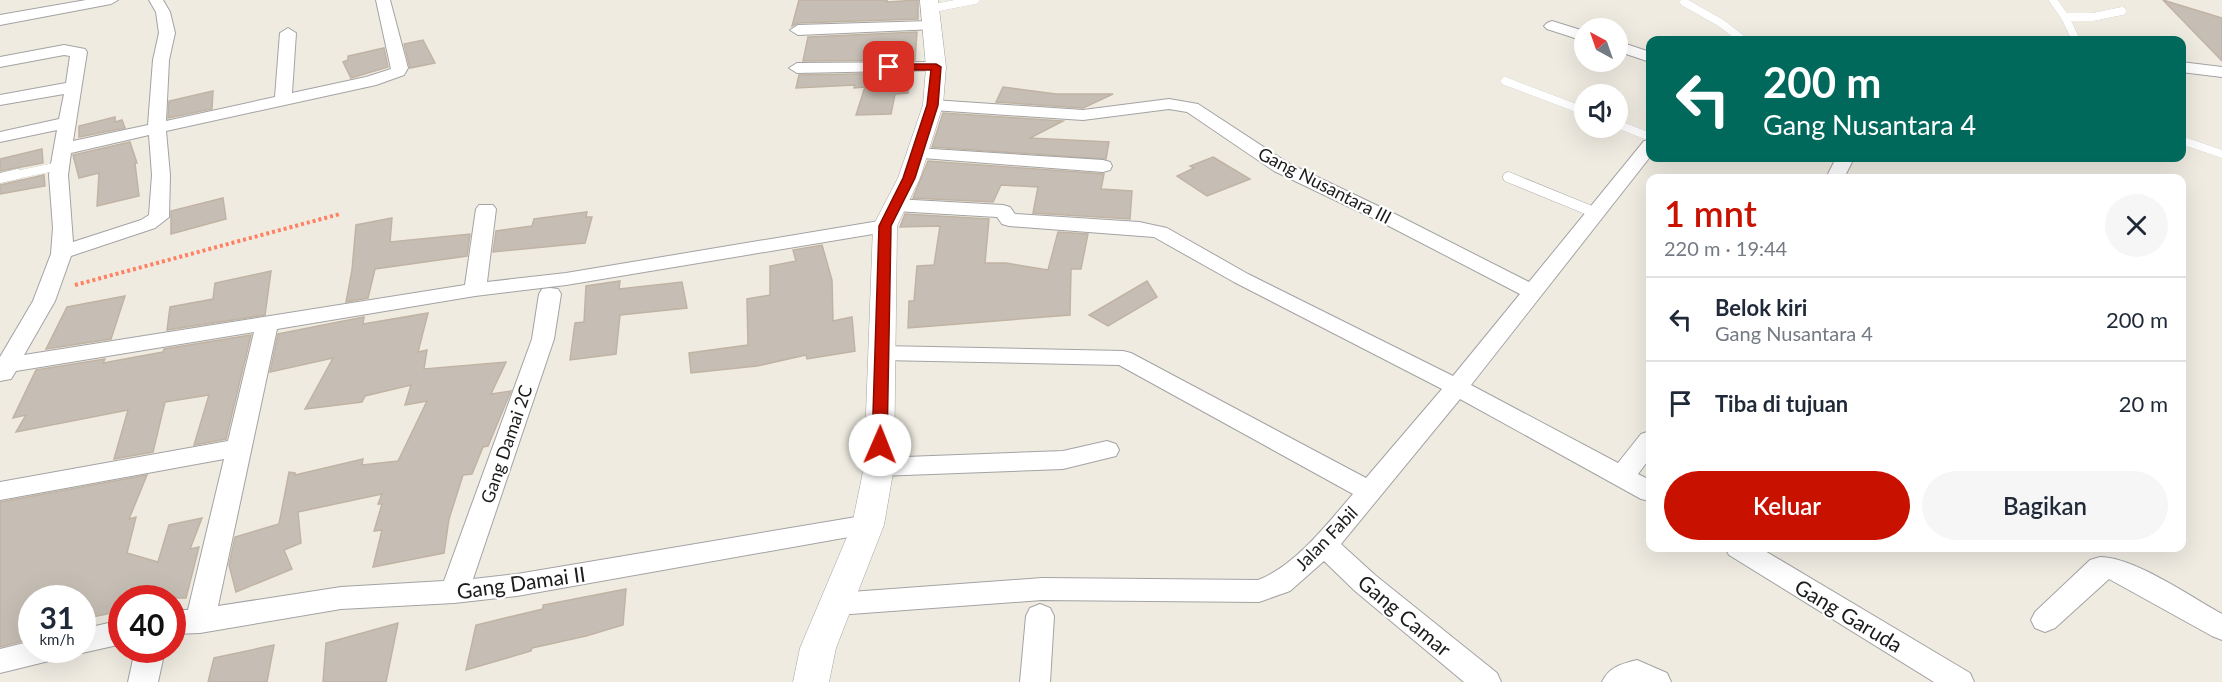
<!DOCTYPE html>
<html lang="id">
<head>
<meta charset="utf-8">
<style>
  :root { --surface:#fff; --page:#f6f6f7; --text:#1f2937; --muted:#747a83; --line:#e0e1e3; --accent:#c91100 }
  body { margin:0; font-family:Lato,sans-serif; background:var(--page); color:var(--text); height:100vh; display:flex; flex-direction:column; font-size:22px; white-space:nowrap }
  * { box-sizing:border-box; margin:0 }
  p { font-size:20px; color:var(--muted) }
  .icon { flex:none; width:33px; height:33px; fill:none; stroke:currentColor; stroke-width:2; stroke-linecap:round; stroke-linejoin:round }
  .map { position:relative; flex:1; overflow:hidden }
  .panel { position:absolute; left:1646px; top:174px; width:540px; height:378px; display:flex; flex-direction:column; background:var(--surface); border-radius:12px; box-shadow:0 6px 24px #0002 }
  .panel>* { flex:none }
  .guide { position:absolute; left:1646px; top:36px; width:540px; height:126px; border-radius:12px; box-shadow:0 6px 24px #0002; background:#00695c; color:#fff; overflow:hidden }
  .needle { width:39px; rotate:320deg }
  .controls { position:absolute; left:1574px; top:18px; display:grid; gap:12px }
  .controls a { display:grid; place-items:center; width:54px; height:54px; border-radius:50%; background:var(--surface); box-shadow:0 6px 24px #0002; font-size:30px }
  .speed { position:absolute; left:18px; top:585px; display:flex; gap:12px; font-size:30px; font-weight:700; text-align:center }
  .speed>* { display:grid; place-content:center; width:78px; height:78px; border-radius:50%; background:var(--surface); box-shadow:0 6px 24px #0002; line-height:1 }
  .speed small { font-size:15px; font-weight:400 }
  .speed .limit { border:9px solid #d22; background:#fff; color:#111 }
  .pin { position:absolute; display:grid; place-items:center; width:51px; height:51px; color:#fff; margin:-26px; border-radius:12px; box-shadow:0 3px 9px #0006 }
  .me { position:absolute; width:66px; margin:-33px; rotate:1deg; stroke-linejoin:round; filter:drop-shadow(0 0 4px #0008) }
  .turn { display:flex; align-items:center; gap:21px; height:126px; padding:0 18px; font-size:27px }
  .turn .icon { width:78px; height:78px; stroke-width:2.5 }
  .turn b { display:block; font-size:42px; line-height:51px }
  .round { display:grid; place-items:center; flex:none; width:63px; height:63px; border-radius:32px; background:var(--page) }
  .summary { display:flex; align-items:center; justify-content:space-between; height:102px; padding:0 18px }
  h1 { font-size:36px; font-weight:600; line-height:45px; color:var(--accent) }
  .action { display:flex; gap:12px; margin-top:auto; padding:12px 18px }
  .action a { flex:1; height:69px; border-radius:36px; background:var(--accent); color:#fff; font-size:24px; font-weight:600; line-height:69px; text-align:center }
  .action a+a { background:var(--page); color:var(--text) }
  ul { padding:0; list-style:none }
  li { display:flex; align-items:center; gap:18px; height:84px; padding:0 18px; border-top:2px solid var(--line) }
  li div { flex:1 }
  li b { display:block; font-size:22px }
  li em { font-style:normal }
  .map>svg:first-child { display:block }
</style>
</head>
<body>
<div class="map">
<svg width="2222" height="682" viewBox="0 0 2222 682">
  <rect width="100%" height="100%" fill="#efebe1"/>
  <!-- building -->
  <g fill="#c6beb4" stroke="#c1b3a3" stroke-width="1.5">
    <path d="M799,0H887V2L918,0V19L798,23L792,26Z"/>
    <path d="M2163,0L2222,18V61Z"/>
    <path d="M917,32L915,60L803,61L808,37Z"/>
    <path d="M423,40L435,63L410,68L404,44Z"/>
    <path d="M384,48L388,67L351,78L343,62L348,60V56Z"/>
    <path d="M912,73L908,93L895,94L891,114L856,115L865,87L854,88L855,85L796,88L799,75Z"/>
    <path d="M1003,87L1056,94H1113L1083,108L996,102Z"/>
    <path d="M213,91L212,109L168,118L169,101Z"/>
    <path d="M943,113L1063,121L1030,138L1109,142L1106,159L932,147Z"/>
    <path d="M115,117V122L122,120L125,128L79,137V126Z"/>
    <path d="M130,142L137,163H135L139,196L97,206L99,173L79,178L73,155Z"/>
    <path d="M42,149L43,163L0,171V159Z"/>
    <path d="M1213,157L1250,179L1207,196L1177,176L1194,168L1190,166Z"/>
    <path d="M928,161L1104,174L1101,189L1132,191L1130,219L1033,213L1038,187L1001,185L993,202L913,198Z"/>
    <path d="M44,175L45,186L0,194V185Z"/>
    <path d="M223,198L226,219L171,234V211Z"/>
    <path d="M587,212L586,217H592L585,243L493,252L496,231L532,226L534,219Z"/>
    <path d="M905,214L989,219L985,263H1006L1048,270L1058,232L1088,234L1081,269H1071L1070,315L908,328L909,301H914L917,266L934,265L940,226L900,227Z"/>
    <path d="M392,218L390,242L470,234L467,256L375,269L368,298L346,302L352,270L356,225Z"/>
    <path d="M822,245L832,280L833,321L852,317L855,351L807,359L806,355L757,366L691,373L689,353L748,345L747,299L770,295V266L796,261L793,250Z"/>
    <path d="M271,271L265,315L167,330L170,307L213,299L215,283Z"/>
    <path d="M620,281L619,289L682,282L687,308L620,315L616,354L570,360L575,323L584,322L586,286Z"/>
    <path d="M1147,281L1157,297L1108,326L1089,315Z"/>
    <path d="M125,296L111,339L46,349L67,307Z"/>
    <path d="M428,313L418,352L427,350L424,369L506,362L491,394L511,391L488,446L483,447L472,474L463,475L449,519L444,553L373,567L382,530L374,531L382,504H378L382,494L298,512L301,543L284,550L292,569L236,592L229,565L235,537L279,524L289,472L295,473V475L363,459L362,465L398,461L427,401L405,405L411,385L365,396L362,402L305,409L333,358L270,372L278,334L364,317L363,324Z"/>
    <path d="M251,335L226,439L194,445L209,395L165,402L153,452L114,459L128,410L16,432L26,415L13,418L36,370L105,359L103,363L163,352L164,349Z"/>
    <path d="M147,475L129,519L136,517L127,553L158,562L169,525L202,518L190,549L199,547L186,598H122V611L82,619V598H32L30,639L0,647V502Z"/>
    <path d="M626,589L623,625L586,636L532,648L531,651L466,670L476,625L543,609V605Z"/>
    <path d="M398,623L386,682H323L326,643Z"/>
    <path d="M274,645L267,682H208L214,658Z"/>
  </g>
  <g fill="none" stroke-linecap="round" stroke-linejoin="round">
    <!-- service-far1 casing -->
    <g stroke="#a3a3a3" stroke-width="8">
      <g id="service-far1">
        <path d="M1685,0L1684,2L1721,23L1743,40"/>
        <path d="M2053,0L2065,17L2076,40"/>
        <path d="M929,9L975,0"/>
        <path d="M2065,17H2093L2122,11"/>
        <path d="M1505,81L1584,111"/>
        <path d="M1617,124L1650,137"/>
        <path d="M2181,140L2222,154"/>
        <path d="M11,176L59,166"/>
      </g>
    </g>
    <!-- service casing -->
    <g stroke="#a3a3a3" stroke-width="11">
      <g id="service">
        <path d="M1508,177L1596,213"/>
        <path d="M0,178L18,174"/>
      </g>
    </g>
    <!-- minor casing -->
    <g stroke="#a3a3a3" stroke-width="2">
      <g id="minor">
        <path d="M86,0H118L111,4L0,25V15Z"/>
        <path d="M149,0H163L170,12L175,33L169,60L166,121L275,97L280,33L288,28L296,33L292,93L366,77L391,69L376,0H390L408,68L404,75L376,85L166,131L170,175L169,217L155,228L71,256L55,301L24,355L465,285L476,209L479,205H493L496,209L487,282L566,273L885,220L892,222L895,226L892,230L885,232L566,285L475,296L277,329L218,606L341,587L444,581L532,339L539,294L542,289L550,288L558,289L561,294L554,339L473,579L517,574L868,515L877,518L881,525L877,532L517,596L454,603L341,609L200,633L172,634V610H188L224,459L0,500V482L228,441L254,332L16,371L11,379L0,381V357L33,301L51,254L53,228L49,175L57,130L0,142V132L59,119L64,94L0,105V95L66,83L70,56L64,55L0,67V57L64,45L85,49L87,52L73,141L148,125L153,60L159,33L156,12ZM149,135L152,175L149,215L141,220L73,242L68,175L71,153Z"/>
        <path d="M930,21L935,23L938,26L935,29L798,35L790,30L798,25Z"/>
        <path d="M1552,21L1584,31V41L1547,29L1544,26L1547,23Z"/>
        <path d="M1617,41L1650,52V62L1617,51Z"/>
        <path d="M936,62L944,67L942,70L797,73L789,68L797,63Z"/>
        <path d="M2181,62L2222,67V77L2181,72Z"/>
        <path d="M1169,99L1198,104L1288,163L1399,216L1529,282L1644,141L1650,140V157L1471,385L1618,463L1641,434L1650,431V458L1638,474L1650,480V501L1641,499L1460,399L1341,544L1375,575L1497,673L1501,682H1464L1355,591L1324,561L1290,591L1259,602L1042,600L837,615L827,612L823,604L827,596L837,593L1042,578L1258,580C1295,566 1327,524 1353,494L1119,365L882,360L874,358L871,353L874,348L882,346L1123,351L1131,353L1366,478L1442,389L1234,282L1154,237L1009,226L1002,224L997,217L895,211L888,209L885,205L888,201L895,199L1003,205L1010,207L1015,214L1139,222L1167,228L1248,274L1453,376L1520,294L1385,224L1274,171L1187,112L1169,109L1083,120L933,110L927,109L924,105L927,101L933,100L1083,110Z"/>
        <path d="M916,148L1103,160L1110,162L1112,166L1110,170L1103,172L910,157L907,153L910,149Z"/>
        <path d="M1836,158H1854L1844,178H1826Z"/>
        <path d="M1107,441L1116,444L1119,450L1116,456L1063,469L879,476L870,473L866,467L870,461L879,458L1063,451Z"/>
        <path d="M1725,548H1760L1970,673L1974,682H1934L1729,555Z"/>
        <path d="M2100,557C2134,557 2191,597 2222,614V640L2212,636L2109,579L2055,628L2045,632L2035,628L2031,620L2035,612L2090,560Z"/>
        <path d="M1040,604L1050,608L1054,616L1050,682H1020L1026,616L1030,608Z"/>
        <path d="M122,620V644L82,653L72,650H82V629Z"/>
        <path d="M32,641V650H62L57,659L0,673V649Z"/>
        <path d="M135,650H165L158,682H128Z"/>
        <path d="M1637,660L1667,673L1671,682H1602C1609,667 1621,664 1637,660Z"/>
      </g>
    </g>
    <!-- tertiary casing -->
    <g stroke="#a3a3a3" stroke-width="1">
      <path id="tertiary" d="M920,0H938L946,67L943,105L920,178L897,226L894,467L884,525L836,648L829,682H793L800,648L852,525L864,467L873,226L898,178L923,105L926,67Z"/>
    </g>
    <!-- path -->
    <path stroke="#ff8062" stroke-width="4" stroke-dasharray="3 3" stroke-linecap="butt" d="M75,285L340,214"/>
    <!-- service-far1 -->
    <use href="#service-far1" stroke="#fff" stroke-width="8"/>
    <!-- service -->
    <use href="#service" stroke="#fff" stroke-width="10"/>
    <!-- minor -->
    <use href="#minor" fill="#fff" fill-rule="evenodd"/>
    <!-- tertiary -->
    <use href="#tertiary" fill="#fff" fill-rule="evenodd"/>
  </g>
  <!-- route -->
  <path fill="#c91100" stroke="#830b00" stroke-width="1.5" d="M936,64L941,67L938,105L915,178L891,226L887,445L880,450L872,445L879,226L903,178L927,105L931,70H889L884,67L889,64Z"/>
  <g text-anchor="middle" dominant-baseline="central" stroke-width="4.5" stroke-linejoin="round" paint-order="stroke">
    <!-- street labels -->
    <g font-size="18" fill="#1c1c1c" stroke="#fff">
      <text transform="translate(1325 185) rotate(27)">Gang Nusantara III</text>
      <text transform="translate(506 444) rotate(-71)">Gang Damai 2C</text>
      <text transform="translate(1326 538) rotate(-46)">Jalan Fabil</text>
    </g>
    <!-- near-street labels -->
    <g font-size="21" fill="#1c1c1c" stroke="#fff">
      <text transform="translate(521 582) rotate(-8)">Gang Damai II</text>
      <text transform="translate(1405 615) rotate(40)">Gang Camar</text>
      <text transform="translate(1849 615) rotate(31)">Gang Garuda</text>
    </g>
  </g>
</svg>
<div class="controls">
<a><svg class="needle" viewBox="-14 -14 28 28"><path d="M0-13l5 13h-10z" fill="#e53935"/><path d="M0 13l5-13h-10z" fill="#747a83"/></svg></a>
<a><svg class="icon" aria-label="sound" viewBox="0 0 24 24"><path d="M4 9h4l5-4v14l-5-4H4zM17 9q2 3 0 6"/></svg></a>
</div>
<div class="speed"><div>31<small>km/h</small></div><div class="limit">40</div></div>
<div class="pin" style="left:889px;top:67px;background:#d93025"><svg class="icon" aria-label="arrive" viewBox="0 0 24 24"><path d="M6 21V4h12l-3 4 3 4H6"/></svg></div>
<svg class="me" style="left:880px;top:445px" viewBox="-20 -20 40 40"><circle r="19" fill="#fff"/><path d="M0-13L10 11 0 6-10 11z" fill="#c91100"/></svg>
<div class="guide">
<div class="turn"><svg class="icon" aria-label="left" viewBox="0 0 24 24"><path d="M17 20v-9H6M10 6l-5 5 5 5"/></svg><div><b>200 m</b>Gang Nusantara 4</div></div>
</div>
<section class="panel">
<div class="summary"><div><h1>1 mnt</h1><p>220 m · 19:44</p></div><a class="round"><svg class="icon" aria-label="close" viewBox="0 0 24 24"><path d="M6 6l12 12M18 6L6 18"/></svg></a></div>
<ul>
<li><svg class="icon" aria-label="left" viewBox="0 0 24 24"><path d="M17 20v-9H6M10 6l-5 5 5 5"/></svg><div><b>Belok kiri</b><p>Gang Nusantara 4</p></div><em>200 m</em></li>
<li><svg class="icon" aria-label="arrive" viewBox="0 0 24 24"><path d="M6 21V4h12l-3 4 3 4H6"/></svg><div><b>Tiba di tujuan</b></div><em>20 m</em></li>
</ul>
<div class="action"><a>Keluar</a><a>Bagikan</a></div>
</section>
</div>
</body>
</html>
